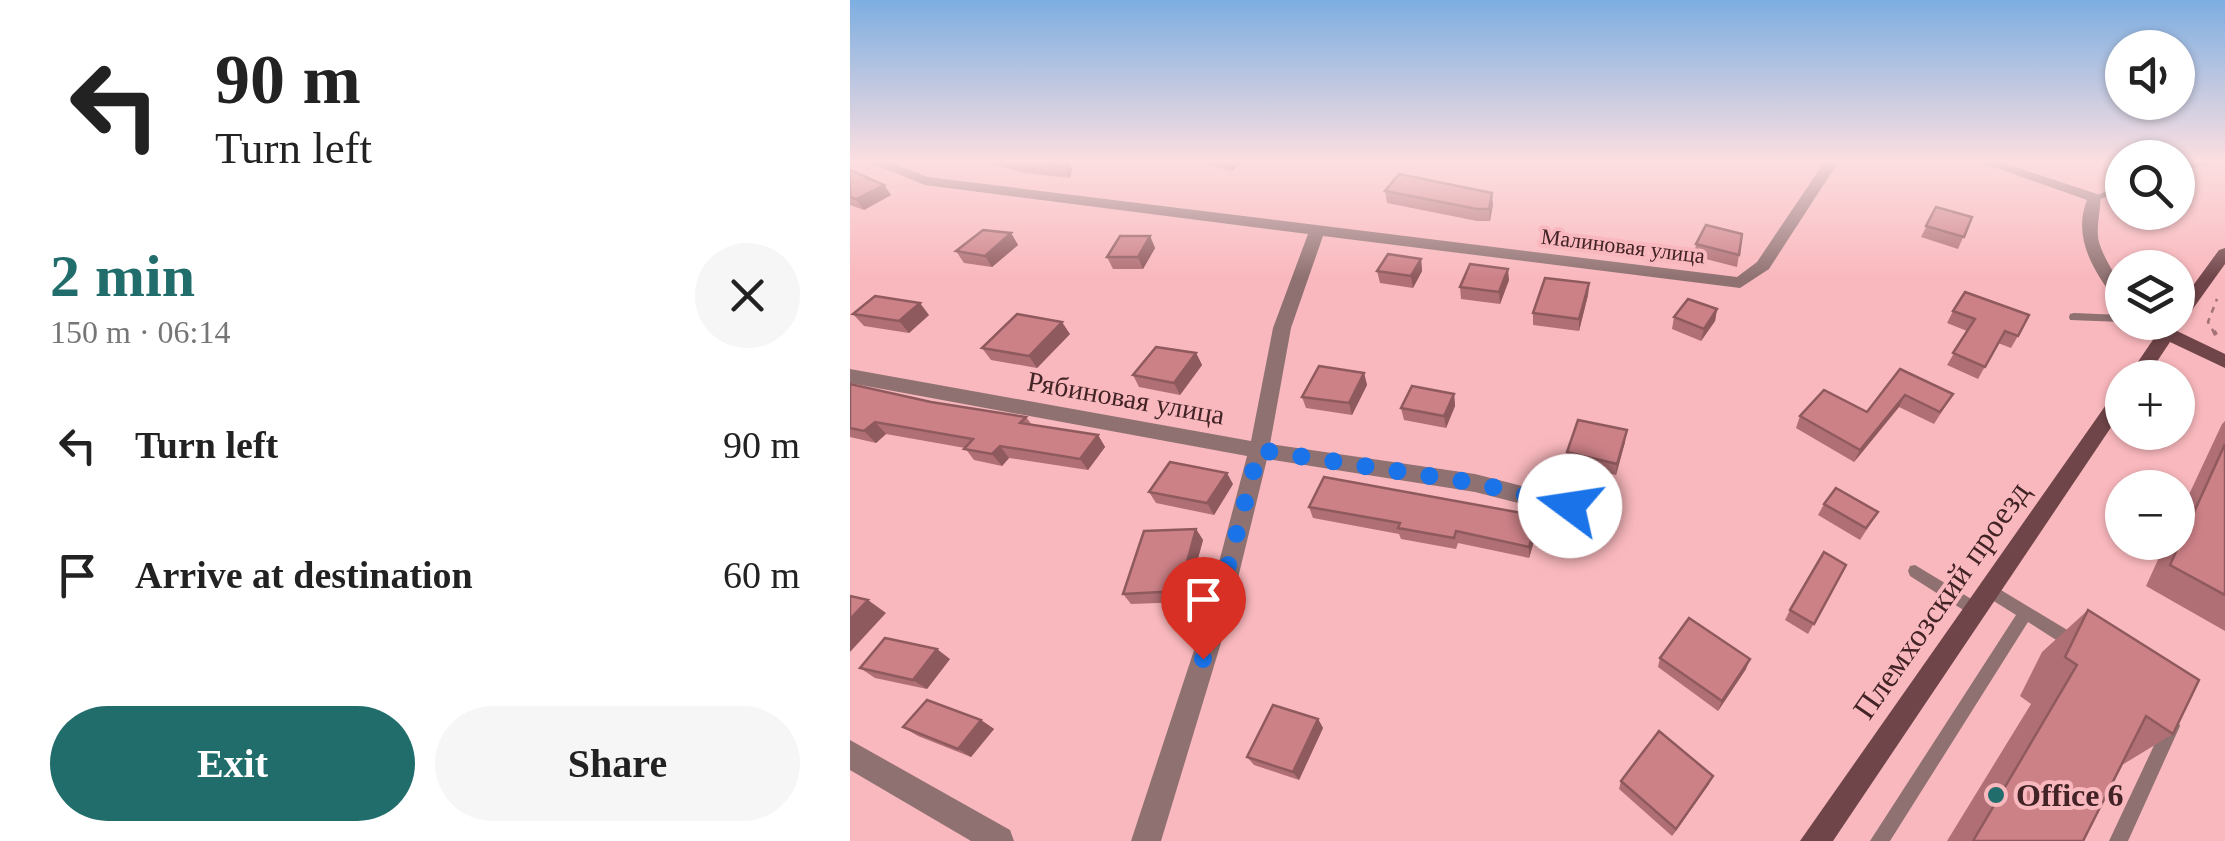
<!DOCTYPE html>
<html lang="en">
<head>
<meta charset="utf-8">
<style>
  :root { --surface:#fff; --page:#f6f6f6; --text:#222; --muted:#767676; --accent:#216d6c }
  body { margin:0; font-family:"Times New Roman",serif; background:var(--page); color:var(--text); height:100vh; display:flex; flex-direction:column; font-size:38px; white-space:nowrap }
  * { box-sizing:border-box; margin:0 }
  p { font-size:32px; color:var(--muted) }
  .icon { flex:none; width:55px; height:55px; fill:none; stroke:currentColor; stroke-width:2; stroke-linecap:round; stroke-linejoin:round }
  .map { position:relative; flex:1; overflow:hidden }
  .details { display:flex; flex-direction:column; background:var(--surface); width:850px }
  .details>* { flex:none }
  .hud { background:#fff; color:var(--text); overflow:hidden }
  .tools { position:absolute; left:1255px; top:30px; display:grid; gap:20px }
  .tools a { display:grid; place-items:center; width:90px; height:90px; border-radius:50%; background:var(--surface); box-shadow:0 2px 8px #0004; font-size:50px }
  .pin { position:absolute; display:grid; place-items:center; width:85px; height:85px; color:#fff; margin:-102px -42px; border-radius:50% 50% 50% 0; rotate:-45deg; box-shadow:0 0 10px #0007 }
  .pin .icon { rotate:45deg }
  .me { position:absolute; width:110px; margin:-55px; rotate:284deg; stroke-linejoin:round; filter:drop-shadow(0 0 8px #0008) }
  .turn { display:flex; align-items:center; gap:35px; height:210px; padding:0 50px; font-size:45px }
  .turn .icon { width:130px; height:130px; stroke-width:2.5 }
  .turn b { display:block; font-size:70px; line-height:85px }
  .round { display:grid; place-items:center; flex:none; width:105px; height:105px; border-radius:52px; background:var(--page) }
  .head { display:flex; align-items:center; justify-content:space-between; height:170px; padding:0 50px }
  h1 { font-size:60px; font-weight:600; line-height:75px; color:var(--accent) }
  .cta { display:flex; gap:20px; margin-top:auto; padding:20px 50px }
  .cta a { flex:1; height:115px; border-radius:60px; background:var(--accent); color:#fff; font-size:40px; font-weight:600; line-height:115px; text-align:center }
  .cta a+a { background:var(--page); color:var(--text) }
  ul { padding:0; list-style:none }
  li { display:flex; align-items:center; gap:30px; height:130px; padding:0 50px }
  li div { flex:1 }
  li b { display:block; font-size:38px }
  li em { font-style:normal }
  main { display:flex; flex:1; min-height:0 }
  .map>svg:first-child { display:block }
</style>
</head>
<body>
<main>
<section class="details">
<div class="hud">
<div class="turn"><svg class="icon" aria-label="left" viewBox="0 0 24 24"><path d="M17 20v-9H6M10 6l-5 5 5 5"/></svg><div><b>90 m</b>Turn left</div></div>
</div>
<div class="head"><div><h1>2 min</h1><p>150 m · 06:14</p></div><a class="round"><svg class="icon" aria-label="close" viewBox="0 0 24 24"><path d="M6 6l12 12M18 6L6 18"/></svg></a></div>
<ul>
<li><svg class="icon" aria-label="left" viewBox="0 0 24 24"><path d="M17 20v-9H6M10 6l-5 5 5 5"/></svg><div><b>Turn left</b></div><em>90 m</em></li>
<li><svg class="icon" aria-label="arrive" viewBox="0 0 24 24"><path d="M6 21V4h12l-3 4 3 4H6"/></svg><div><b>Arrive at destination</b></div><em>60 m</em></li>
</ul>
<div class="cta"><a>Exit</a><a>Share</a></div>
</section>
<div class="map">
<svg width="1375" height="841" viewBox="0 0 1375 841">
  <rect width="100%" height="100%" fill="#f9b8bd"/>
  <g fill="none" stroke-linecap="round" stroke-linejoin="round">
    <!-- path-far1 -->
    <path stroke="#a37276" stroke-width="2.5" stroke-dasharray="6 6" stroke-linecap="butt" d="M1365,334L1358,322L1367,299"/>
    <!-- path -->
    <path stroke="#a37276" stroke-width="4" stroke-dasharray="8 8" stroke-linecap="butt" d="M1364,331L1366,335"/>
    <!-- lane -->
    <g fill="#8f7172" fill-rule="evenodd">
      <path d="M1353,161H1366L1328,173V167Z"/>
      <path d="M1272,185V191L1245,201L1240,198Z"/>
      <path d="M1224,313L1272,315V322L1220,320L1219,317L1220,314Z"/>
      <path d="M1065,565L1128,603L1131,608L1128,613L1123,615L1118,613L1060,576L1058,571L1060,566Z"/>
      <path d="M1136,581L1229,637L1231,642L1229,647L1223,649L1217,647L1178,622L1040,841H1020L1166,615L1131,593L1129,588L1131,583Z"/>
      <path d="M1322,718L1328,720L1330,726L1278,841H1259L1316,720Z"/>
    </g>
    <!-- street -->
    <g fill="#8f7172" fill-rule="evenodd">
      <path d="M17,161H36L78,177L887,277L907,262L975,161H989L919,269L890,288L473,236L441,328L420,444L625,474L720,498L728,501L731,507L728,513L720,516L625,492L417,459L377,623L311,841H281L353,623L397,456L0,383V369L401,441L423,328L458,234L75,185Z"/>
      <path d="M1127,161H1147L1250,195C1252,210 1245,225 1249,242C1256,266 1272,278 1272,302L1266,301C1244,271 1222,238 1237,200Z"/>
      <path d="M1289,322H1312L1325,333L1316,339Z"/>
      <path d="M0,740L160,830L164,841H121L0,770Z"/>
    </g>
    <!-- secondary -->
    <g fill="#6f4549" fill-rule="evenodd">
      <path d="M1375,248V264L1327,331L1375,354V368L1320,342L1296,378H1277L1315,322H1328V306L1369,250Z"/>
      <path d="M1272,390V411L983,841H950L1265,392Z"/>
    </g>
  </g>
  <!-- wall -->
  <g fill="#af6f74">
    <path d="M132,161H218L222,169L220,178L174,173Z"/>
    <path d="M355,161H395L382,171L357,165Z"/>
    <path d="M0,170L34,185L41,195L14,210L0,205Z"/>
    <path d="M535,191L643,204L640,221H627L537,203Z"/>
    <path d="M1086,207L1122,217L1108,249L1071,237Z"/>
    <path d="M161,233L168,245L142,267L114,263L106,251Z"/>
    <path d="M300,236L305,248L293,269H263L257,257Z"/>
    <path d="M846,244L889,255L887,267L844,256Z"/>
    <path d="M571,259L572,271L563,288L530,283L527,271Z"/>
    <path d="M659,280L650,304L611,299L610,287Z"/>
    <path d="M739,283L738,295L729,331L683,325V313Z"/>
    <path d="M867,309L865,321L851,341L822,329L824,317Z"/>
    <path d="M1103,311L1168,336L1161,348L1148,343L1128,379L1097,365L1117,331L1097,323Z"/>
    <path d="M3,314L79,315L59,333L14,326Z"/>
    <path d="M220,334L187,368L141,360L132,348Z"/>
    <path d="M346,353L352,365L330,395L289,387L283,375Z"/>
    <path d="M1050,369L1103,394L1084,424L1049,407L1004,462L946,428L950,416L1017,412Z"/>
    <path d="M514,373L517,385L502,415L456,408L452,397Z"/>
    <path d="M0,384L81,402L176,417L182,425L248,435L255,447L238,470L159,458L152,466L124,460L115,448L36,434L26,443L0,437Z"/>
    <path d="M604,394L605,406L596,428L554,420L551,408Z"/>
    <path d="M1375,421V631L1296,586L1316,542H1328V518L1372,424Z"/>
    <path d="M775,442L766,475L716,464L717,452Z"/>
    <path d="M383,484L364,515L306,503L299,492Z"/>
    <path d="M974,504L1028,512L1010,540L968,515Z"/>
    <path d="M459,507L688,528L679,558L608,543L606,549L551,539L549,534L463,518Z"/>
    <path d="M346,529L353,540L336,602L281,604L273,594Z"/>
    <path d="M996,565L958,634L935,620L940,610Z"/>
    <path d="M1238,610L1323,734L1272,765L1233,841H1097L1181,704L1170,696L1192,652Z"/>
    <path d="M810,658L896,669L868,711L808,667Z"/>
    <path d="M100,659L77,689L25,678L10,668Z"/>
    <path d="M468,719L473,728L449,780L404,765L397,757Z"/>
    <path d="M131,720L144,729L121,757L68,736L53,727Z"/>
    <path d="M771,781L859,784L822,836L769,789Z"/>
  </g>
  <!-- shaded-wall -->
  <g fill="#8f5a5e">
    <path d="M216,161H218L222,169L220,178L214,167Z"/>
    <path d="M379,161H395L382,171Z"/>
    <path d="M34,185L41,195L14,210L6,199Z"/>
    <path d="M642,193L643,204L640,221L639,209Z"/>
    <path d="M161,233L168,245L142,267L135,256Z"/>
    <path d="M300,236L305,248L293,269L288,257Z"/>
    <path d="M571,259L572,271L563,288L561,276Z"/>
    <path d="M658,269L659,280L650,304L649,292Z"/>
    <path d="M739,283L738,295L729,331V319Z"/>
    <path d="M70,303L79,315L59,333L49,321Z"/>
    <path d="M867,309L865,321L851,341L854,329Z"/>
    <path d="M212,322L220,334L187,368L179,356Z"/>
    <path d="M346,353L352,365L330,395L324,383Z"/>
    <path d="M514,373L517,385L502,415L499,403Z"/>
    <path d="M604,394L605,406L596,428L594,416Z"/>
    <path d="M1055,395L1049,407L1004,462L1010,450Z"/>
    <path d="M25,422L36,434L26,443L14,431Z"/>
    <path d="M777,430L775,442L766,475L767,464Z"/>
    <path d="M248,435L255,447L238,470L230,459Z"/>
    <path d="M150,446L159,458L152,466L142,454Z"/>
    <path d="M377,473L383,484L364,515L357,503Z"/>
    <path d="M688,516V528L679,558V547Z"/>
    <path d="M346,529L353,540L336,602L329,591Z"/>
    <path d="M18,600L36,613L0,652V619Z"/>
    <path d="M87,649L100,659L77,689L63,680Z"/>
    <path d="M900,659L896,669L868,711L872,701Z"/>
    <path d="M468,719L473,728L449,780L443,772Z"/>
    <path d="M131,720L144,729L121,757L108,749Z"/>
    <path d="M863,776L859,784L822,836L826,829Z"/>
  </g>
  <!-- building -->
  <g fill="#cc8187" stroke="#8f5a5e" stroke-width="2.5">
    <path d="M163,161H216L214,167Z"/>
    <path d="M0,170L34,185L6,199L0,197Z"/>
    <path d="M549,174L642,193L639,209H627L535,191Z"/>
    <path d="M1086,207L1122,217L1114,237L1076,226Z"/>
    <path d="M856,225L892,234L889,255L846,244Z"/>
    <path d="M133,230L161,233L135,256L106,251Z"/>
    <path d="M270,236H300L288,257H257Z"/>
    <path d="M538,254L571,259L561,276L527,271Z"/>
    <path d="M620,264L658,269L649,292L610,287Z"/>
    <path d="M695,278L739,283L729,319L683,313Z"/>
    <path d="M1115,292L1179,315L1168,336L1155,331L1135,367L1103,353L1125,319L1103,311Z"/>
    <path d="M25,296L70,303L49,321L3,314Z"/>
    <path d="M838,299L867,309L854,329L824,317Z"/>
    <path d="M167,314L212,322L179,356L132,348Z"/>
    <path d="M306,347L346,353L324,383L283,375Z"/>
    <path d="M469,366L514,373L499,403L452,397Z"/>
    <path d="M1050,369L1103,394L1090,412L1055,395L1010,450L950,416L974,390L1017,412Z"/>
    <path d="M0,384L81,402L176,417L170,423L248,435L230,459L150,446L142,454L114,449L123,439L25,422L14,431L0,428Z"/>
    <path d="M562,386L604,394L594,416L551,408Z"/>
    <path d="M728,420L777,430L767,464L717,452Z"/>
    <path d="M1375,444V595L1320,565Z"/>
    <path d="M320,462L377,473L357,503L299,492Z"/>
    <path d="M474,477L688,516L679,547L606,531L604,538L548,528L550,523L459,507Z"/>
    <path d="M986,488L1028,512L1016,528L974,504Z"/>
    <path d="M346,529L329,591L273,594L294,531Z"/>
    <path d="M974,552L996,565L964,624L940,610Z"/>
    <path d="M0,596L18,600L0,619Z"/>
    <path d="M1238,610L1349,680L1323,734L1296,716L1233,841H1123L1227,665L1215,657Z"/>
    <path d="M839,618L900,659L872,701L810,658Z"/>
    <path d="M35,638L87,649L63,680L10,668Z"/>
    <path d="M77,700L131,720L108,749L53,727Z"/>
    <path d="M423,705L468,719L443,772L397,757Z"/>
    <path d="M809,731L863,776L826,829L771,781Z"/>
  </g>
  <!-- sky -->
  <linearGradient id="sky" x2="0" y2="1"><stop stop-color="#7daee1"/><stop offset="0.58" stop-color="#fcdfe1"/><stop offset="1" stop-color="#fcdfe1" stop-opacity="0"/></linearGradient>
  <rect width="1375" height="278" fill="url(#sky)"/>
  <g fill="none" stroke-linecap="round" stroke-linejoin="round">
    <!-- route -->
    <path stroke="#1a73e8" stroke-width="18" stroke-dasharray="0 32.4" d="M353,659L409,450L626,483L720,506"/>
  </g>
  <!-- markers -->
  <circle fill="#216d6c" stroke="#f9b8bd" stroke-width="4" cx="1146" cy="795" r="10"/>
  <g text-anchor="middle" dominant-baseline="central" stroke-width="8" stroke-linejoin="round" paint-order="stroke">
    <!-- far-street labels -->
    <g font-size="22" fill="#422326" stroke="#f9b8bd">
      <text transform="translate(773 246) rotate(7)">Малиновая улица</text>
    </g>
    <!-- street labels -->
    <g font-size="28" fill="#422326" stroke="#f9b8bd">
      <text transform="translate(276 398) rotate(10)">Рябиновая улица</text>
    </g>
    <!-- near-street labels -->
    <g font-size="32" fill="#422326" stroke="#f9b8bd">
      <text transform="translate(1091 600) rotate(-55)">Племхозский проезд</text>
    </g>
    <!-- near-poi labels -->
    <g font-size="32" font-weight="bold" fill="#422326" stroke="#f9b8bd" text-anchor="start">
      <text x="1166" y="795">Office 6</text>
    </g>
  </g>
</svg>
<div class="tools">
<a><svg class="icon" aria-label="sound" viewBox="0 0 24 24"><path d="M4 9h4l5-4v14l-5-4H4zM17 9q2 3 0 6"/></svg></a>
<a><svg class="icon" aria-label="search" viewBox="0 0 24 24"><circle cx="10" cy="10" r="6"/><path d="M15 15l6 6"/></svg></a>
<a><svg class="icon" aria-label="layers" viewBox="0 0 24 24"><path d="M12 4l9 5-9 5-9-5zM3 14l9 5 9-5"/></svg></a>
<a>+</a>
<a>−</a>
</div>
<div class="pin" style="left:353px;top:659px;background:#d93025"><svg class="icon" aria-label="arrive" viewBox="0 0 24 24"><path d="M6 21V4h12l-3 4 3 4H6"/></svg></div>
<svg class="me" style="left:720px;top:506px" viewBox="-20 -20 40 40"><circle r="19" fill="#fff"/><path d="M0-13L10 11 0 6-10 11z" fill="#1a73e8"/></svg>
</div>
</main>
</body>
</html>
